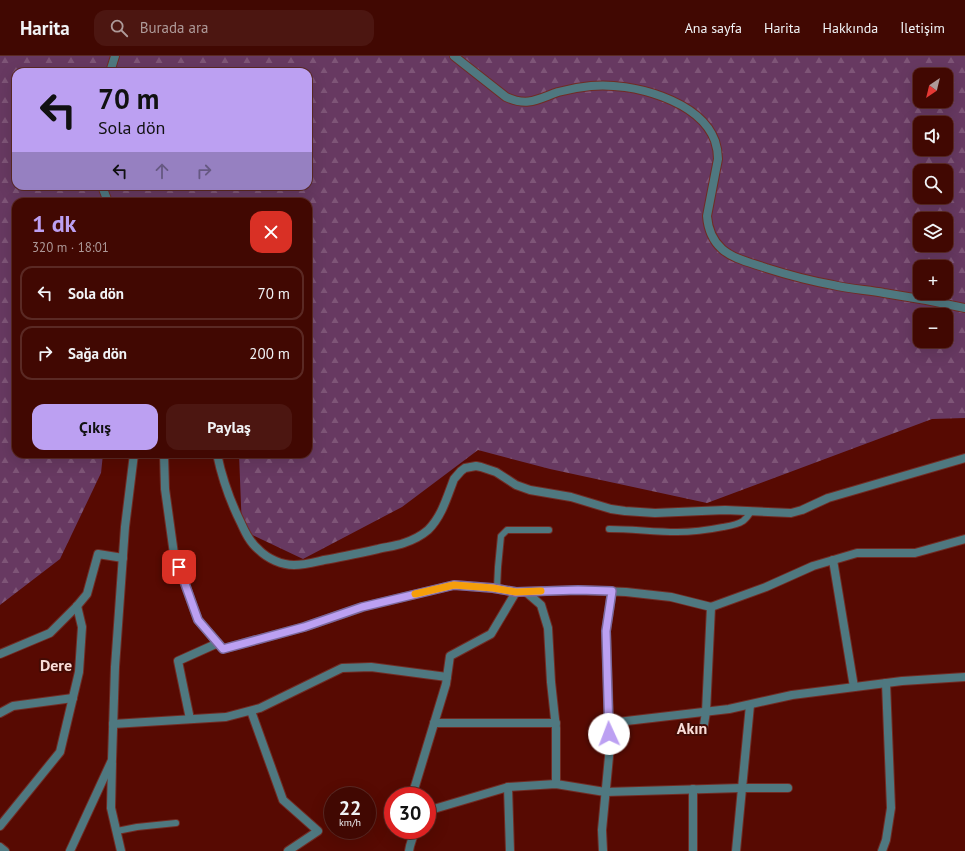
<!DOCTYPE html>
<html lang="tr">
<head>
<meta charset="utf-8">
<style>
  :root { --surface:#410802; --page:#4c1611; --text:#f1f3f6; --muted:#ae9a99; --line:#5a2924; --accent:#bca0f2 }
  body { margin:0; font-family:"PT Sans",sans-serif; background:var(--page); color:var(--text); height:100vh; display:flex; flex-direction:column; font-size:15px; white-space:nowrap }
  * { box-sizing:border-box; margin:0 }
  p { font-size:13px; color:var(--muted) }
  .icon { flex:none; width:22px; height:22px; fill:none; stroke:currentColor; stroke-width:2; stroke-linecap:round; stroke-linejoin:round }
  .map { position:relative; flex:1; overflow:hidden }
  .details { position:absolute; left:12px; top:142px; width:300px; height:260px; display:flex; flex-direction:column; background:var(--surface); border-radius:12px; box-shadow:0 4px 16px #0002,0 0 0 1px var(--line) }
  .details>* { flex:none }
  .banner { position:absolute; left:12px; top:12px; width:300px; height:122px; border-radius:12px; box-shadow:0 4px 16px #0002,0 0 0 1px var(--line); background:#bca0f2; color:#111; overflow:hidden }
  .needle { width:26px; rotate:215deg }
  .fabs { position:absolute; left:913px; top:12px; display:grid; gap:8px }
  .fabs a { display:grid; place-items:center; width:40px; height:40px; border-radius:8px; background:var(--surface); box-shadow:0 4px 16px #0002,0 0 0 1px var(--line); font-size:20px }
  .speed { position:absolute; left:324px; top:731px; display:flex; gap:8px; font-size:20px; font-weight:700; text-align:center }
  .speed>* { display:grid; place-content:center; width:52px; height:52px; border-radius:50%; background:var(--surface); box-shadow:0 4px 16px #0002,0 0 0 1px var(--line); line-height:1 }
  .speed small { font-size:10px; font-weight:400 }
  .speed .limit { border:6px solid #d22; background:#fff; color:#111 }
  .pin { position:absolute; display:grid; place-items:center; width:34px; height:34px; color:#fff; margin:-17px; border-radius:8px; box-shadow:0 2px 6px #0006 }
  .me { position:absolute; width:44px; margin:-22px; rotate:358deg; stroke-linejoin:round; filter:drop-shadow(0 0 3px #0008) }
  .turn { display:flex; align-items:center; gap:14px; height:84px; padding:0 20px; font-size:18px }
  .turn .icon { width:52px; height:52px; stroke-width:2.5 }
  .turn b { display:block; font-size:28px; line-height:34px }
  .lanes { display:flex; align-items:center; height:38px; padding:0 20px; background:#0003; justify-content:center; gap:20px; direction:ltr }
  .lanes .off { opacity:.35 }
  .round { display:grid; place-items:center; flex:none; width:42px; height:42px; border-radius:12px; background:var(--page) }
  .overview { display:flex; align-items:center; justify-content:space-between; height:68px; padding:0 20px }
  h1 { font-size:24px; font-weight:800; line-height:30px; color:var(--accent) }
  .cta { display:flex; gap:8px; margin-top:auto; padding:8px 20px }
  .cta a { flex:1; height:46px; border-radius:12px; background:var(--accent); color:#111; font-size:16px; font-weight:800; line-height:46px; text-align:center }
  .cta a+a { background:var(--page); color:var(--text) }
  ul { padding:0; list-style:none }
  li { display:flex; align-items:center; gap:12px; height:54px; margin:0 8px 6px; padding:0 12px; border:2px solid var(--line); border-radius:12px }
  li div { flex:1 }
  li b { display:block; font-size:15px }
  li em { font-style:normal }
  header { display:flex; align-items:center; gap:24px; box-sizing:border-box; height:56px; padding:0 20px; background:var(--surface); border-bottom:1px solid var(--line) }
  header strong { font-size:19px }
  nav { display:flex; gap:22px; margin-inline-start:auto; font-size:14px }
  .search { width:280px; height:36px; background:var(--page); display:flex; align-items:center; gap:10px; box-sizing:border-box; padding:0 14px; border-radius:12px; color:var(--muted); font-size:15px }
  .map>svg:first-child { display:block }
</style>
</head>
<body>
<header>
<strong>Harita</strong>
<div class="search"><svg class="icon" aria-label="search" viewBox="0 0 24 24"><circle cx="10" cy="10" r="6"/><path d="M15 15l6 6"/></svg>Burada ara</div>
<nav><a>Ana sayfa</a><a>Harita</a><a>Hakkında</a><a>İletişim</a></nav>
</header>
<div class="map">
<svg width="965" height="795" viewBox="0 0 965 795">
  <defs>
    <pattern id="forest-firs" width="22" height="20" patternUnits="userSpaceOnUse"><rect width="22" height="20" fill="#673961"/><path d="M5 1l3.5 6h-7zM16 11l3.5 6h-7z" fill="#7e5577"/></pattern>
  </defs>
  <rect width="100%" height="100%" fill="#570a02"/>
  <!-- forest -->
  <path fill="url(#forest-firs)" fill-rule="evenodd" d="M0,0H965V362L932,363L707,447L550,413L478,394L402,451L303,503L242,474L239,398H308V146H16V398H103L101,417L60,503L0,549ZM16,16H308V130H16ZM920,19H946V45H920ZM920,67H946V93H920ZM920,115H946V141H920ZM920,163H946V189H920ZM920,211H946V237H920ZM920,259H946V285H920Z"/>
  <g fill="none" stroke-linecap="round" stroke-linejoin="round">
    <!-- service casing -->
    <g stroke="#712c24" stroke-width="8">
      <g id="service">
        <path d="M609,473C632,473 654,476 677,476C692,476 708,474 723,471C729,470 737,469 743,465C747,462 749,459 751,455"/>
        <path d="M497,532L498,511L501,480L507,474H549"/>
        <path d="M117,775L137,771L176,767"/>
      </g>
    </g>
    <!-- minor casing -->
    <g stroke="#712c24" stroke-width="10">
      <g id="minor">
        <path d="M454,0L506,41C528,51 538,43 558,36C569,33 580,31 591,30C631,26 700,44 715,85C717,91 718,97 718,103L707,160C708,173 712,184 722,193C733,203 752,207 766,212C788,219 811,225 833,229C850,233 867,234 884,237C911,241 938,246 965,252"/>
        <path d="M110,16L115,0"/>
        <path d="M102,130L108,146"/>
        <path d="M164,398L165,433L174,498L198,564L223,593L304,571L363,551L454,529L493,532L516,536L578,534L626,536L671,541L711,551L766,531L813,510L857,497H915L965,483"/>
        <path d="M217,398C222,422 230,445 241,467C245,476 250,487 259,494C268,503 282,509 294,509C304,509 315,506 324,504C342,501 360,497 378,493C386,491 396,490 404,487C413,484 421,480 428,474C442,460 447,441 454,423L461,415L465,412L476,410L481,411L496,416L516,429L530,434L571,441L611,453L625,455L655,457L725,454L791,457L802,454L828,442L965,402"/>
        <path d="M833,504L854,631"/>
        <path d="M526,536L541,549L548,572L551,626L556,672V728"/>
        <path d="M0,598L50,577L77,550L87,538L98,498L123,502"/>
        <path d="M251,655L283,744L318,775L288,795"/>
        <path d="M0,657L13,650L73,642"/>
        <path d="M190,663L178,605L218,587"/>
        <path d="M434,667H556"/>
        <path d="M609,667L729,653L792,639L902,625L965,621"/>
        <path d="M113,668L226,661L260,652L342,612L371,611L447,621"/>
        <path d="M703,675L706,656L711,551"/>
        <path d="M112,707L111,752L121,795"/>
        <path d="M508,731L510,795"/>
        <path d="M412,740L446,628L450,600L491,578L516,536"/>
        <path d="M427,755L508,731L556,728L605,736L741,732H788"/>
        <path d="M0,770L60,696L79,616L82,571L77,550"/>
        <path d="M0,791L5,795"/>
        <path d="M70,795L112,704L115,611L125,471L134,398"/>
        <path d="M409,795L410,790L415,774"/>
        <path d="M603,795L602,774L610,690L606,575L612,535"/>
        <path d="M693,795V733"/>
        <path d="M736,795L750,649"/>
        <path d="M882,795L886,784L891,752L886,627"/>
      </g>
    </g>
    <!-- service -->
    <use href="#service" stroke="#4f7880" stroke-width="6"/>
    <!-- minor -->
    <use href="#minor" stroke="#4f7880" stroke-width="8"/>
  </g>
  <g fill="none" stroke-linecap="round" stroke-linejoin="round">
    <!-- route casing -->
    <g stroke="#7a689d" stroke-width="10">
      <path id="route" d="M179,511L198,564L223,593L304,571L362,551L454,529L493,532L516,536L578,534L612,535L606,575L609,678"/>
    </g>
    <!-- route -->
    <use href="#route" stroke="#bca0f2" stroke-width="7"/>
    <!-- slow -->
    <path stroke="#f59e0b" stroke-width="7" d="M415,538L454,529L493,532L516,536L541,535"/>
  </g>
  <g text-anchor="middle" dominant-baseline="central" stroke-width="4" stroke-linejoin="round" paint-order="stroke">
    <!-- district labels -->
    <g font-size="16" font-weight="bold" fill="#f9dcd7" stroke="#440b04">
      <text x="56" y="609">Dere</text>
      <text x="692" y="672">Akın</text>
    </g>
  </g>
</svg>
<div class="fabs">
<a><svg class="needle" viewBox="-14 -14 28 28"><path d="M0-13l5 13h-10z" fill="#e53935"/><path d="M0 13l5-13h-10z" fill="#ae9a99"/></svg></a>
<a><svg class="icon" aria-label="sound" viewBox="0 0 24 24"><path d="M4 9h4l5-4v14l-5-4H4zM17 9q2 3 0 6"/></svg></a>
<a><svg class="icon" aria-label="search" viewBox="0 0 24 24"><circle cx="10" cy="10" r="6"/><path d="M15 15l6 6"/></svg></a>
<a><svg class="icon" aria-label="layers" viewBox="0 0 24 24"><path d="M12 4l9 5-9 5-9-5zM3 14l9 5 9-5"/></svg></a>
<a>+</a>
<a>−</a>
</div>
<div class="speed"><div>22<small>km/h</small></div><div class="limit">30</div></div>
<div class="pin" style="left:179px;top:511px;background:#d93025"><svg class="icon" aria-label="arrive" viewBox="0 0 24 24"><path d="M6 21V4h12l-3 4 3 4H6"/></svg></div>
<svg class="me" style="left:609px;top:678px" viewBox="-20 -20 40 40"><circle r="19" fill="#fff"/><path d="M0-13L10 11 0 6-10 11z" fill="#bca0f2"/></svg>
<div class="banner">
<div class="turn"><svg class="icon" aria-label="left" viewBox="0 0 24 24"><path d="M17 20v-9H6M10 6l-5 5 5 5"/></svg><div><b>70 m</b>Sola dön</div></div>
<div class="lanes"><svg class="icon" aria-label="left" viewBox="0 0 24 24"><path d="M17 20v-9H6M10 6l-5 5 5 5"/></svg><svg class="icon off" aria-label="ahead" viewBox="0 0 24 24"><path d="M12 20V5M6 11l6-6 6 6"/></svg><svg class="icon off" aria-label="right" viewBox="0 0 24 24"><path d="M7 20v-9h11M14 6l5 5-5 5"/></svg></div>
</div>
<section class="details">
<div class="overview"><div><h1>1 dk</h1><p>320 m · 18:01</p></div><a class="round" style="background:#d93025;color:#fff"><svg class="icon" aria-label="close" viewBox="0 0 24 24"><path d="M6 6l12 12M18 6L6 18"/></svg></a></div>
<ul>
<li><svg class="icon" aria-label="left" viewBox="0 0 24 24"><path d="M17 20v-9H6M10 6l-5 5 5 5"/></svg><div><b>Sola dön</b></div><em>70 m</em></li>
<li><svg class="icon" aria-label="right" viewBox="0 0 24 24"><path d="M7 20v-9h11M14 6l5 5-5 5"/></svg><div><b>Sağa dön</b></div><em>200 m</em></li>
</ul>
<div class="cta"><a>Çıkış</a><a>Paylaş</a></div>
</section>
</div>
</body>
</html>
